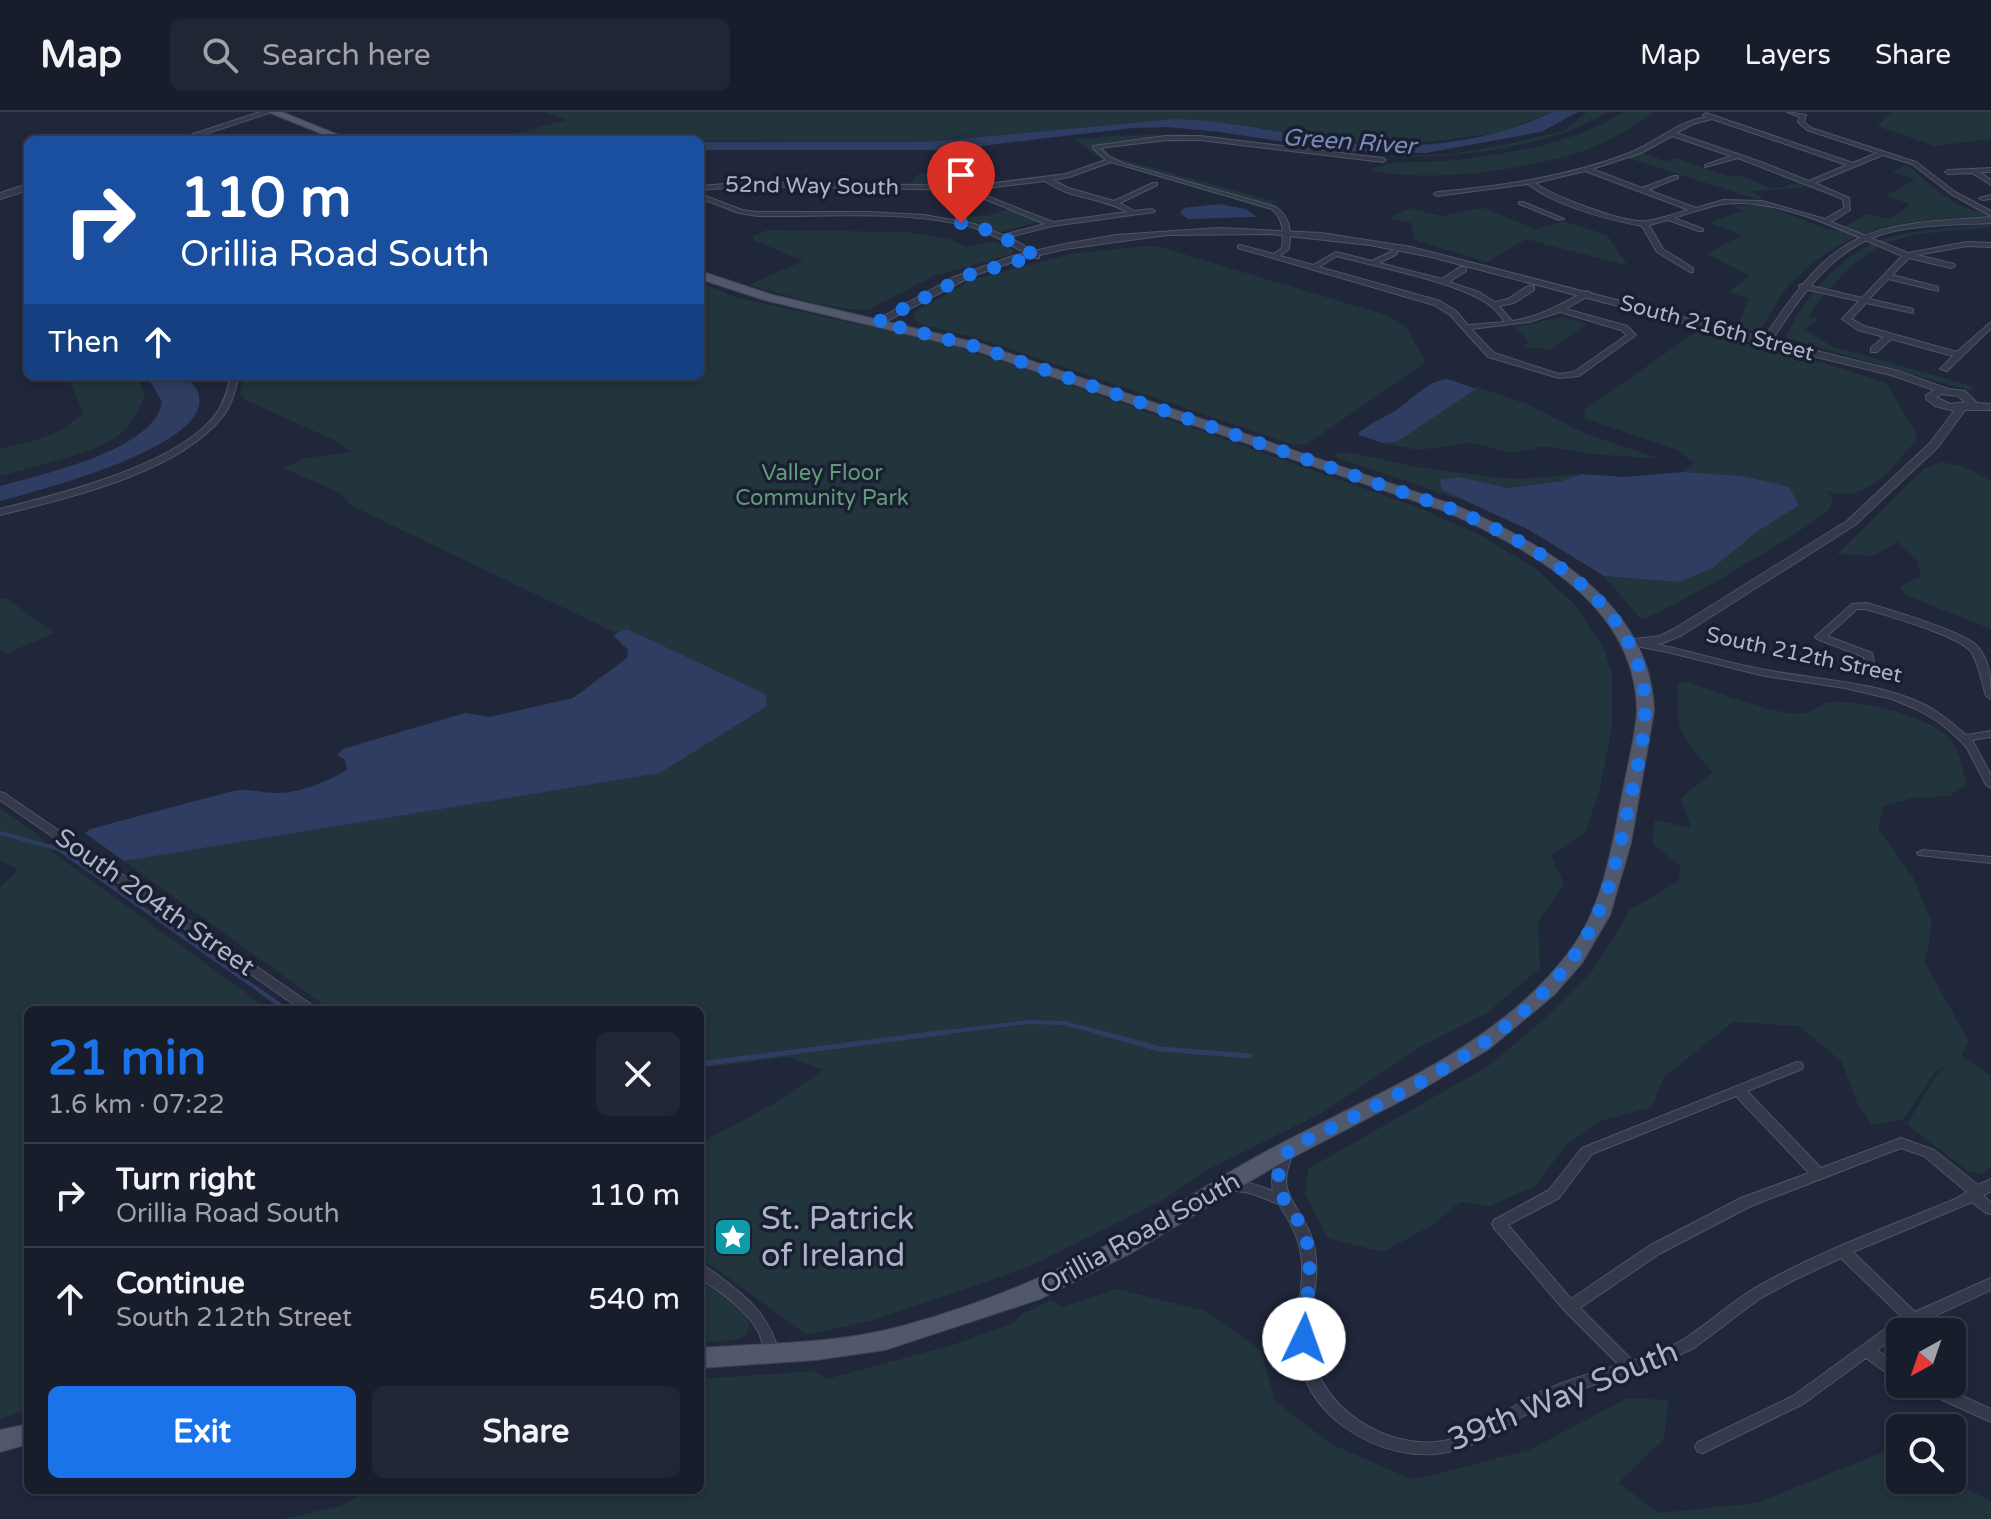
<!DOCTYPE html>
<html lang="en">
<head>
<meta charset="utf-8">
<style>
  :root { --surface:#181d2c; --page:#212634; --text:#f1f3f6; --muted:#9fa2a9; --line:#363b48; --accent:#1a73e8 }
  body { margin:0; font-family:"Varela Round",sans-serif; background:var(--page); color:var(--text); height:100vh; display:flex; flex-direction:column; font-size:30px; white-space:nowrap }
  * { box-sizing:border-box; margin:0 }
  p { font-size:26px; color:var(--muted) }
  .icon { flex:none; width:44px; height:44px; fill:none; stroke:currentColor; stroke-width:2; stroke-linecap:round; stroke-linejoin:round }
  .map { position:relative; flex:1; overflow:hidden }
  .sheet { position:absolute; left:24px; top:894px; width:680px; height:488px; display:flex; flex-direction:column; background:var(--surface); border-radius:12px; box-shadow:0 4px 12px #0003,0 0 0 2px var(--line) }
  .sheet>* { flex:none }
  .guide { position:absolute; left:24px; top:24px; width:680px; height:244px; border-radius:12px; box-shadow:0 4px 12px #0003,0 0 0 2px var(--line); background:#1a4fa0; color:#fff; overflow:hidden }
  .needle { width:52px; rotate:220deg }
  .fabs { position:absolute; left:1886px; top:1206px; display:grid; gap:16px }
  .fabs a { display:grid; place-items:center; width:80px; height:80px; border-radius:12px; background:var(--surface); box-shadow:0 4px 12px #0003,0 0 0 2px var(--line); font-size:40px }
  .pin { position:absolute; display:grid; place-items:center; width:68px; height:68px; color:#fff; margin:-82px -34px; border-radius:50% 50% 50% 0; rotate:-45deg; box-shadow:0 0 8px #0007 }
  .pin .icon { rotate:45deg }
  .me { position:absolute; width:88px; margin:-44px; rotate:3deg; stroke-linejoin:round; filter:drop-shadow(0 0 6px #0008) }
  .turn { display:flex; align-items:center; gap:28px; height:168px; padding:0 24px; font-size:36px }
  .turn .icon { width:104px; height:104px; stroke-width:2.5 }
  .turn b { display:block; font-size:56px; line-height:68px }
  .then { display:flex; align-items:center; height:76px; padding:0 24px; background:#0003; gap:16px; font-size:30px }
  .round { display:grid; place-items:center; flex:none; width:84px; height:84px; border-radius:12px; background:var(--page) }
  .head { display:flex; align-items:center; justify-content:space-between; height:136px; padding:0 24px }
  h1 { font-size:48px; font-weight:700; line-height:60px; color:var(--accent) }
  .primary-button { display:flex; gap:16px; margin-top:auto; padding:16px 24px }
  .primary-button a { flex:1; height:92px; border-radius:12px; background:var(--accent); color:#fff; font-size:32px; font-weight:700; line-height:92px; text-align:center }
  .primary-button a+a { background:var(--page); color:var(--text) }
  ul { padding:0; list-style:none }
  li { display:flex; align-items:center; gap:24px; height:104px; padding:0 24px; border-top:2px solid var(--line) }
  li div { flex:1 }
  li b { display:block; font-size:30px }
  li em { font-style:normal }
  header { display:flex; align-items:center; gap:48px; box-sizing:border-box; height:112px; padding:0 40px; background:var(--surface); border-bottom:2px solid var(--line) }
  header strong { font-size:38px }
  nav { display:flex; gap:44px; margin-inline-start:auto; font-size:28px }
  .search { width:560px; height:72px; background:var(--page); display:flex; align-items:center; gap:20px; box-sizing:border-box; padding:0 28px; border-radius:12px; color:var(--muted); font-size:30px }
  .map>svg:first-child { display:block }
</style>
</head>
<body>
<header>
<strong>Map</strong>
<div class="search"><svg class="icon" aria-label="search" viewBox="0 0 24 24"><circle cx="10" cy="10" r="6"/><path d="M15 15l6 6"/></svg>Search here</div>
<nav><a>Map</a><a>Layers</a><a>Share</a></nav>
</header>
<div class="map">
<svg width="1991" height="1407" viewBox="0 0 1991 1407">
  <rect width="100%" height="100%" fill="#20273b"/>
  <!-- green -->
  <g fill="#22353c">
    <path d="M543,0H1552L1497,21L1404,33L1344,30L1235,12L1175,7L927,30L489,28L567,8Z"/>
    <path d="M1587,0H1608C1546,38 1446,47 1375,45L1452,42L1508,32L1564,19Z"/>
    <path d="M1623,0H1655C1640,10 1624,21 1607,29C1551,56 1430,73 1370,58C1393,47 1418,51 1443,49C1502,43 1573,33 1623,0Z"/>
    <path d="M1893,0H1991V27L1935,34L1877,14Z"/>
    <path d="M1185,22L1189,29L1101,35L1116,46L1277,90L1272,93L1110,49L1106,50L1075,28L1111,24Z"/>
    <path d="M1643,41L1667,50L1675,46L1729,65C1747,60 1760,76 1776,76C1787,76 1793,69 1803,71V76L1750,79L1764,86L1756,87L1628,46Z"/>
    <path d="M1907,53C1930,72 1960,103 1991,100V103C1908,111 1856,106 1792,170C1780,182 1771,201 1762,216L1756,219L1737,216L1749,186L1728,180L1750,164L1707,142L1742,123L1709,111L1742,99L1731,93L1766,94L1827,117L1839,118L1867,102L1890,107L1910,92L1886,84L1915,67L1892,60Z"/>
    <path d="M954,58L973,59L979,72H910L919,62Z"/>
    <path d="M1410,96L1441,104L1484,96L1536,117L1564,109L1607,123L1628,154L1526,127L1487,150L1415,128L1411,111L1389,106Z"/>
    <path d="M1008,97L1042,109L1001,120L951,106L986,104Z"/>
    <path d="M1991,112V115C1923,123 1885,115 1836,170C1826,181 1815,191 1809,204L1818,207L1805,217L1831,234L1975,275L1971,279L1786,226C1800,188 1846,137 1887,126C1921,117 1957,116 1991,112Z"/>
    <path d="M768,118L906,120L949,127L967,135L993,129L1014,138L1013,142L934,164L869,197H850L815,191L749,173L803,149L754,128L753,124Z"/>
    <path d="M1146,134L1160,135L1389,204L1405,214L1426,250L1307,332L1295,333L980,227L920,212L914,207L913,201L972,168L1070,142Z"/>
    <path d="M700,170L735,185L950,233L1031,259L1417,395L1480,423L1536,457L1574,492L1603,535L1612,561V616L1599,680L1586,719L1551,744L1564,772L1538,810L1540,856L1487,901L1422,934L1325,999L1211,1056L1159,1090L1028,1155L877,1207L807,1223L700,1145V1039L701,1031L773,992L824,958L789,945L700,956V898H331L124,749L660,661L766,593L350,393L342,382L284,356L305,346L351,340L338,330L248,289L240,282L244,264H700Z"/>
    <path d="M1563,205L1587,212L1551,237L1524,235L1529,229L1515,215Z"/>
    <path d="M1697,219L1821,250L1886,271L1917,322L1916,329C1888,358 1871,391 1826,379L1833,385C1832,390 1832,393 1829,397C1816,413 1660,505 1641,507L1604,464H1634L1755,421L1799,392L1788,375L1743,364L1684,360L1694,351L1675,337L1584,306L1586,297Z"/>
    <path d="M67,264H136L145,282C139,298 132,313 118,324C97,340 28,356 0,364V337C30,329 62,325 83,300Z"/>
    <path d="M1474,274L1527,292L1584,321L1660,347L1593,342L1545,334L1513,341L1470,331L1418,338L1383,331L1397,330L1475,277Z"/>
    <path d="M1338,341H1352L1417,355L1494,365L1517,367L1582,362L1562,369L1508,376L1484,371L1442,378L1464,389L1333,344Z"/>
    <path d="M1942,350L1964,355L1991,369V517L1908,484L1899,476L1921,464L1917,448L1898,430L1873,444L1837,442L1925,356Z"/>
    <path d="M6,486L54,521L6,542L0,537V488Z"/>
    <path d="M1689,570C1713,580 1783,606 1807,601C1815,599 1821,591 1829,590C1858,587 1924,603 1946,623C1959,635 1963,656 1966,673L1949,684L1913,686L1883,694L1878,717L1913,765L1932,812L1925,851L1968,928L1962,944L1991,964V1054L1984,1061L1969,1060L1907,1012L1937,962L1950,952L1935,960L1904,1007L1872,1013L1858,993L1842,950L1799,914L1733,910L1663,966L1652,995L1601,1009L1566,1033L1535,1074L1490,1094L1460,1090L1431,1114L1382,1140L1328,1126L1305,1082L1308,1057L1490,953L1551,901L1593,858L1630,798L1679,769L1680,754L1652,731L1655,708L1691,716L1681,686L1713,660C1682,625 1675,622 1678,572Z"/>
    <path d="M0,696L36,721L51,739L269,898H28V1298L0,1307V775L18,758L0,748Z"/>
    <path d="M700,1169L744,1199L750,1213L745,1224L736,1228L700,1230Z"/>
    <path d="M1116,1177L1205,1199L1262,1239L1274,1288L1331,1332L1413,1368L1529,1338L1628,1286L1668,1288L1664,1327L1618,1371L1659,1401L1757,1391L1888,1338L1900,1344V1368H1949L1991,1389V1407H285L342,1393L362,1382L359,1378H700V1267L814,1259L827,1267L949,1234L1012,1212L1022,1202L1051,1188L1062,1195Z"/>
  </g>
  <!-- water -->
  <g fill="#303d62">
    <path d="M1552,0H1578L1541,20L1426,41L1344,39L1220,20L1167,15L1132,16L947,38H700V30H927L1175,7C1232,8 1287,23 1344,30C1412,39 1489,31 1552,0Z"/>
    <path d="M1219,92L1246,97L1256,105L1188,107L1180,101L1184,96Z"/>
    <path d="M147,264H185C190,270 198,276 199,284C210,335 37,379 0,389V374C40,363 155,338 162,290Z"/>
    <path d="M1448,267L1476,277L1397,330L1383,331L1359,323L1358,321C1371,311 1385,305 1398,297C1415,285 1427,269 1448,267Z"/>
    <path d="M1684,360L1743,364L1789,375L1799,393L1755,421L1713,456L1679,470L1604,464L1529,418L1442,378L1440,368L1459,365L1508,376L1562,369L1582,362L1623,365Z"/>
    <path d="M627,517L765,582L767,594L660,661L124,749L85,721L90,717L233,679C250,676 261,681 278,681C299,681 329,669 347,658L345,648L337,643L343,637L465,601L489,605L573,586L627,546L628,538L613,523Z"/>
  </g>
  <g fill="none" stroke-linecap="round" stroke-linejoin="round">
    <!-- stream-far1 -->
    <g stroke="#303d62" stroke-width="4">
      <path d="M0,721L59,737L287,898"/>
      <path d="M932,922L1028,910L1064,911L1106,922"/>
    </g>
    <!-- stream -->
    <g stroke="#303d62" stroke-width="5">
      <path d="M1098,920L1160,937L1250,944"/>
      <path d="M700,952L947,920"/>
    </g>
    <!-- minor casing -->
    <g stroke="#4e5466" stroke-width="2">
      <g id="minor">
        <path d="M1787,0L1806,3L1804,10L1811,16L1916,50L1955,80L1991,99V104L1989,103L1951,82L1912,52L1883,43L1815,71L1849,86L1850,98L1831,110L1908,141L1967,130L1991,131V135L1967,134L1917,143L1954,152L1955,154L1951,156L1909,146L1892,163L1938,175V179L1888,167L1869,187L1913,197V201L1866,191L1851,207L1864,214L1957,240L1991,210V216L1947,259L1940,257L1953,244L1891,227L1877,240H1871V236L1884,225L1858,218L1842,207L1859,189L1800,176L1799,174L1803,172L1862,186L1902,144C1852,123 1778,84 1723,92C1706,95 1690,101 1674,106L1703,117V119H1699L1668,108L1649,113L1663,137L1693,156V160H1690L1657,140L1642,114C1607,107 1557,95 1528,72L1437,84L1434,82L1437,80C1501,74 1566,65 1627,42C1654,32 1676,10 1706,5L1703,3L1706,1L1853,51L1877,41L1807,18L1798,10L1800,5ZM1712,7L1847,53L1809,69L1758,49L1676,21L1693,12ZM1672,24L1731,44L1705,53V55L1738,46L1843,87L1844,96L1825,107L1762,89L1723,88L1696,96L1648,78L1678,66V64H1674L1642,76L1592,57L1641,41ZM1585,59L1689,98C1675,101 1660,108 1646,109C1625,112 1553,84 1535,71Z"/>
        <path d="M1165,24H1200L1383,46L1386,48L1383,50L1200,28H1165L1100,36L1109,45L1125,52L1276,95C1291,106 1291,120 1289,137L1280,144L1313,153L1336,140L1372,149L1394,138H1397V142L1379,151L1442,167L1460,155H1466V159L1449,170L1479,180L1495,190L1508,187L1528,174H1534V178L1514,191L1499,194L1512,209C1544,204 1559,192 1587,179L1591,181L1590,183L1566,197L1627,214L1636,223L1579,264L1559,266L1488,245L1450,203L1434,193L1238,136V134L1240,133L1274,142L1282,136C1284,121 1284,108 1272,97L1111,50L1069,65L1053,68L1068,76L1114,89L1153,71H1157V73L1120,91L1134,99L1152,97L1155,99L1154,100L1052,114L1009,125L1039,142V146H1036C1015,137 997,123 975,116C907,97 828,105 758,104L739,101L700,86V82L742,98L758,100H868L924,103L974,112L1003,123L1045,112L980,85L970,78L749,74L700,78V74L749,70L972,74L1066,62L1106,48L1093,36V34ZM1045,69C1069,87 1101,85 1127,100L1053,110L984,83L978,77ZM1337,144C1376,155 1464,171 1492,195C1497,199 1501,205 1505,210L1468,213L1456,199L1440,189L1319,155ZM1560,200L1621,218L1627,223L1574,260L1559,262L1494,241L1471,217L1529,210Z"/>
        <path d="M1991,56V60H1980L1991,68V73L1972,61L1948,62L1945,60L1948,58Z"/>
        <path d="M1991,83V87L1982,88L1979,86Z"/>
        <path d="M1519,90H1523L1564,107L1559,108L1519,92Z"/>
        <path d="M231,264H239C235,278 232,293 223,304C178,361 68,386 0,403V397C60,382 183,352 218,299C225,289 228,276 231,264Z"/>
        <path d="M1867,491C1890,498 1963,519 1977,534C1990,548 1991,569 1991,587L1986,584C1982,570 1979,553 1972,541C1962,524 1887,504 1866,497H1857L1827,524L1872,541L1876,559L1871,562L1866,559L1864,545L1817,527L1815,525L1852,492Z"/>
        <path d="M1634,528C1679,535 1721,550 1766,558C1818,568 1872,569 1921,591C1938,599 1952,611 1966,623L1991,619V625L1972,628L1991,663V676L1986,673L1967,636L1960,628L1939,610L1916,597L1892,587L1845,576L1765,564L1667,540L1631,533L1629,531Z"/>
        <path d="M0,680L4,681L315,895L317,898H302L0,688Z"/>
        <path d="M1923,738L1991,745V751L1919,743L1917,741Z"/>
        <path d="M1797,950L1802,951L1803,954L1802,957L1747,979L1821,1056L1901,1026L1934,1038L1978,1073L1991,1067V1079L1983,1084L1991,1090V1102L1986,1101L1972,1090L1853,1140L1915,1200L1991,1166V1178L1900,1220L1877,1238L1900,1255V1269L1895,1267L1866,1246L1803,1292L1703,1341L1698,1340L1695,1335L1698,1330L1793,1284L1896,1209L1903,1206L1841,1146L1794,1168L1759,1187L1694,1236L1666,1249L1639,1259L1637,1261L1629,1262C1602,1270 1574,1278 1549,1290C1495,1316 1463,1354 1398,1339C1378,1335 1360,1326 1343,1314C1320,1297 1304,1273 1299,1244C1292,1209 1306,1175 1301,1142C1298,1123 1289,1108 1279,1092L1250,1081L1223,1077L1221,1073L1223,1069C1240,1067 1257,1073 1273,1079C1270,1062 1274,1051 1282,1037L1287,1035L1292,1037L1294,1040C1274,1082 1297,1088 1311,1124C1316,1137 1317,1152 1316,1166C1313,1195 1308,1223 1315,1251C1329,1305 1399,1342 1452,1327C1481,1319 1506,1298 1532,1284C1560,1270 1589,1262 1619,1253L1565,1199L1494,1116L1492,1112L1494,1108L1549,1078L1582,1036ZM1736,984L1809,1061L1741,1086L1649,1134L1571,1187L1508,1113L1559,1086L1592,1042ZM1901,1036L1924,1044L1967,1080L1955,1087C1891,1114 1825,1137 1764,1171C1735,1186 1712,1210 1684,1227C1668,1237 1650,1243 1633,1249L1580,1196L1659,1142L1751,1094Z"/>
        <path d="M700,1153L705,1154C739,1179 767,1197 779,1240L777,1244L772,1246L767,1244C763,1236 762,1227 758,1219C745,1196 721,1181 700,1166Z"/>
        <path d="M1914,1272H1936L1991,1297V1310L1916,1276Z"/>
      </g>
    </g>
    <!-- tertiary casing -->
    <g stroke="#4e5466" stroke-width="2">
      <g id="tertiary">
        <path d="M260,0H272L187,28H175Z"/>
        <path d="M28,72V78L0,87V81Z"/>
        <path d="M1991,105V111C1956,113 1920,112 1886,121C1832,136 1801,184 1772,228L1898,259L1948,277L1965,279L1977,291L1991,292V298H1965L1938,335L1855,413L1682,523L1663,531L1630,535L1626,534L1624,531L1626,528L1660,524L1674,517L1847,409L1930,331L1954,299L1935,294L1926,287V283L1934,278L1891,263L1763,232L1431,145L1370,133L1270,122L1167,123L1065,137L1019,148L972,164L881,212L873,210L954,165L1013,144L1065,132L1116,123L1219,116L1321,121L1411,135L1764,226C1836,116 1865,113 1991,105ZM1941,282L1958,284L1965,290L1950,292L1936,285Z"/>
      </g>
    </g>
    <!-- primary casing -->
    <g stroke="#3d4355" stroke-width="2">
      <g id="primary">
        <path d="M268,0H282L351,28H337Z"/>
        <path d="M700,159L773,183L982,232L1457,394C1544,432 1651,491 1654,599L1631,731L1610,803L1582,851L1554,883L1489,937L1416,981L1272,1056L1133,1140L1040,1187L885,1238L816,1248L700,1256V1236C767,1231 837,1232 902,1214C984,1192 1061,1159 1135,1118C1180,1092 1222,1063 1267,1039C1372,982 1494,939 1569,840C1604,794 1612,733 1623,678C1628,652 1635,626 1637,599C1636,493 1531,438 1447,400L974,238L764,188L700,167Z"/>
        <path d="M28,1312V1332L0,1340V1318Z"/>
      </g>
    </g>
    <!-- minor -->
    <use href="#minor" fill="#343a4b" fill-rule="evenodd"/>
    <!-- tertiary -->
    <use href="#tertiary" fill="#343a4b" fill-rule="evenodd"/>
    <!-- primary -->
    <use href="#primary" fill="#51586c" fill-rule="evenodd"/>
  </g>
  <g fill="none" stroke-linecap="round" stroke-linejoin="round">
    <!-- route -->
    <path stroke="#1a73e8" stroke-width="14" stroke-dasharray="0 25.2" d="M961,111L991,119L1036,144L968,163L878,210L978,235L1452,397C1530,430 1633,486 1644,580C1649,621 1634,666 1626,706C1611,778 1595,829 1542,882C1475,950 1375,994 1290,1036L1279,1056L1278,1076C1284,1090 1294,1100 1301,1114C1318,1148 1304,1190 1304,1227"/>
  </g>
  <!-- icons -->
  <defs>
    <g id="sight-square" transform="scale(2)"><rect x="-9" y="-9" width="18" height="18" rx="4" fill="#0f9aa8" stroke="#191f30"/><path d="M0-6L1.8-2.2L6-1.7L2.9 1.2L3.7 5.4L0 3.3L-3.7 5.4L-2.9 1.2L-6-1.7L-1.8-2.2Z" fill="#fff"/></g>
  </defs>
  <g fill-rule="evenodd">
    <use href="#sight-square" x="733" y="1125"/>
  </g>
  <g text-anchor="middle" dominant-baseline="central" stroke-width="7" stroke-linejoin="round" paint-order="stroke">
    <!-- far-street labels -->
    <g font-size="22" fill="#aeb4c8" stroke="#191f30">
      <text transform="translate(812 74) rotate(1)">52nd Way South</text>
      <text transform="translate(1717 216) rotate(15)">South 216th Street</text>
      <text transform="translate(1804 543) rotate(12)">South 212th Street</text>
    </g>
    <!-- far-park labels -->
    <g font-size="22" fill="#649a79" stroke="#191f30">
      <text x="822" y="361">Valley Floor<tspan x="822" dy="25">Community Park</tspan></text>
    </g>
    <!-- far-water labels -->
    <g font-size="24" font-style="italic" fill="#7b8bb7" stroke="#191f30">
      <text transform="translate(1349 30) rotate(4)">Green River</text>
    </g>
    <!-- street labels -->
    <g font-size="26" fill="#aeb4c8" stroke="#191f30">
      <text transform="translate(155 790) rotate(35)">South 204th Street</text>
      <text transform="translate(1140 1121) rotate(-29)">Orillia Road South</text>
    </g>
    <!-- near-poi labels -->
    <g font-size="32" fill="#aeb4c8" stroke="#191f30" text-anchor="start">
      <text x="761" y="1107">St. Patrick<tspan x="761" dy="37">of Ireland</tspan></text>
    </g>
    <!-- near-street labels -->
    <g font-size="32" fill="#aeb4c8" stroke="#191f30">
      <text transform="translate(1563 1284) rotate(-22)">39th Way South</text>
    </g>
  </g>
</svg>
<div class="fabs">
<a><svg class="needle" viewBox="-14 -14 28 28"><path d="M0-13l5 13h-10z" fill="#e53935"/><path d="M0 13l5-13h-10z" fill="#9fa2a9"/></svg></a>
<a><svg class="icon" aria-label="search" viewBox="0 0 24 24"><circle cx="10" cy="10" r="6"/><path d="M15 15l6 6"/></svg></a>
</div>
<div class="pin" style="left:961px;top:111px;background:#d93025"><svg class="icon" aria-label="arrive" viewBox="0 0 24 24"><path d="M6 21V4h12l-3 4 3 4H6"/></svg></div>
<svg class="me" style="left:1304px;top:1227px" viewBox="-20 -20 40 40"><circle r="19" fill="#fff"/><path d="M0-13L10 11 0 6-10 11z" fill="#1a73e8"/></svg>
<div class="guide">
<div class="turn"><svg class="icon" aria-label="right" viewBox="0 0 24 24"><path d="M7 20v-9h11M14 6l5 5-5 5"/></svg><div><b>110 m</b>Orillia Road South</div></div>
<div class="then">Then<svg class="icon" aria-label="ahead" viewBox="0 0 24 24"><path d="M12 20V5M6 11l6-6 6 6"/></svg></div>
</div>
<section class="sheet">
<div class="head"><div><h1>21 min</h1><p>1.6 km · 07:22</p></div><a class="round"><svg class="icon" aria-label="close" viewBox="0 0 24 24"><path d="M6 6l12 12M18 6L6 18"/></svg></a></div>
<ul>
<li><svg class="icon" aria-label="right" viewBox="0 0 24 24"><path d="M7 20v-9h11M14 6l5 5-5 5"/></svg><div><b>Turn right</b><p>Orillia Road South</p></div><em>110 m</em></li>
<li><svg class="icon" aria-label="ahead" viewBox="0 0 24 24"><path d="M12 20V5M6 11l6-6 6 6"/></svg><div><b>Continue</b><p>South 212th Street</p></div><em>540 m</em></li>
</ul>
<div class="primary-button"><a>Exit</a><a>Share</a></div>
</section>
</div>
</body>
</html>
